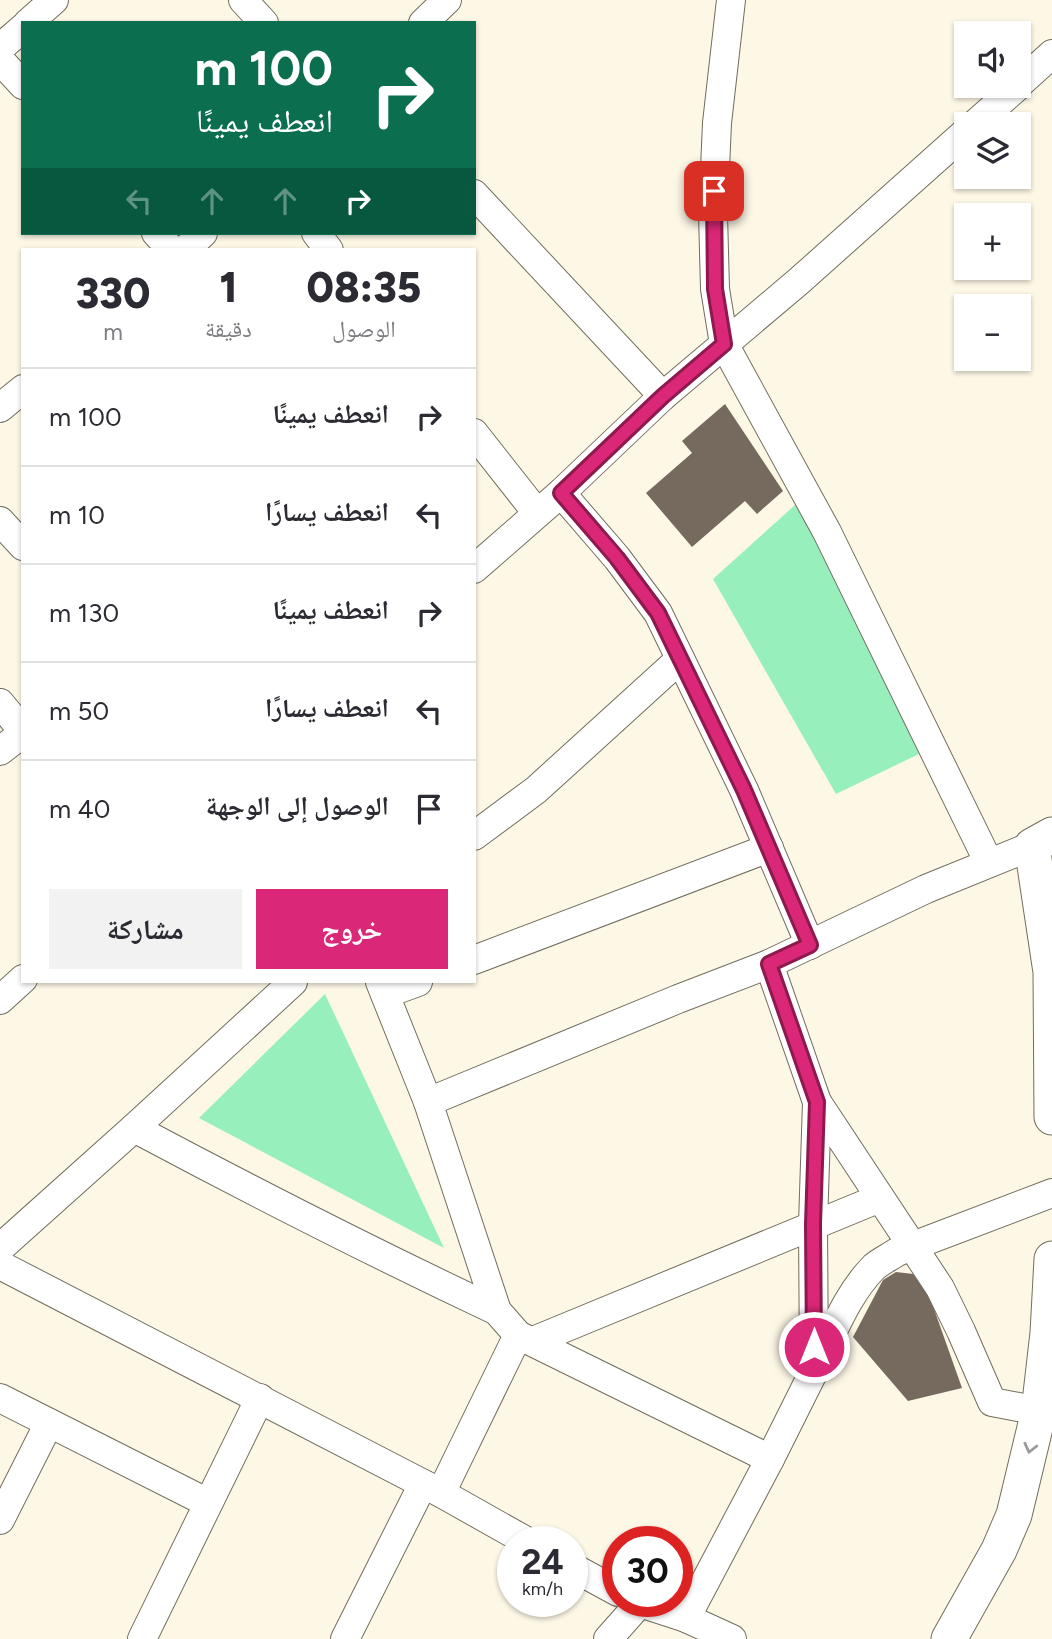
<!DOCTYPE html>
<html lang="ar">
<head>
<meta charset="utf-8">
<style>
  :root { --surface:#fff; --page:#f2f2f3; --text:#2b2b33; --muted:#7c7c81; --line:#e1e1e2; --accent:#db2777 }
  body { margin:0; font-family:Figtree,"Noto Naskh Arabic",sans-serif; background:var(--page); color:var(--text); direction:rtl; height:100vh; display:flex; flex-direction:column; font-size:26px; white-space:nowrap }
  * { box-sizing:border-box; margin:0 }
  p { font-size:23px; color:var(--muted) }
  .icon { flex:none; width:38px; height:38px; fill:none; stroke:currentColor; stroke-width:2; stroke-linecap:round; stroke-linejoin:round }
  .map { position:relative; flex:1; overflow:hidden; direction:ltr }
  .panel { position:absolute; left:21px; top:248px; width:455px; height:735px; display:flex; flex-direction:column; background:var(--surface); border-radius:0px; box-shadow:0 2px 5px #0004; direction:rtl }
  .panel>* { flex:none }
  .top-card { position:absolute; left:21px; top:21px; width:455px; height:214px; border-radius:0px; box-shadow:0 2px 5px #0004; direction:rtl; background:#0b6e4f; color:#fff; overflow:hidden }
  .fabs { position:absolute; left:954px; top:21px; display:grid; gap:14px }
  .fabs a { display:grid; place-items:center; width:77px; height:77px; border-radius:0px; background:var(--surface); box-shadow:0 2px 5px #0004; font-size:35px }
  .speed { position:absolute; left:497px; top:1526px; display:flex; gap:14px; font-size:35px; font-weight:700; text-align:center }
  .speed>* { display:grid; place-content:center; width:91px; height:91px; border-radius:50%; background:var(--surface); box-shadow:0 2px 5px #0004; line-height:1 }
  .speed small { font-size:18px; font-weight:400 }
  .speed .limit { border:10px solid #d22; background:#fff; color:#111 }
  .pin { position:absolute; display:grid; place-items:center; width:60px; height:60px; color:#fff; margin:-30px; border-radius:14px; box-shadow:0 4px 10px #0006 }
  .me { position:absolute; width:77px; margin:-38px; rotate:0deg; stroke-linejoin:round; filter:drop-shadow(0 0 5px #0008) }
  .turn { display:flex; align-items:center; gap:24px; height:147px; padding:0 28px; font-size:32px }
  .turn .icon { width:91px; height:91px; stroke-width:2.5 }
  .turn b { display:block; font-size:49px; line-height:60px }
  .lanes { display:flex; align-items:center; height:66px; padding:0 28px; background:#0003; justify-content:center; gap:35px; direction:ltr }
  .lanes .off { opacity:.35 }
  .eta { display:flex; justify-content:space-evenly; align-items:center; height:119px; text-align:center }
  .eta b { font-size:42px; font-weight:800; line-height:49px }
  .button { display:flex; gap:14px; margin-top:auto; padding:14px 28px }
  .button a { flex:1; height:80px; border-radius:0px; background:var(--accent); color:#fff; font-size:28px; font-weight:800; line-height:80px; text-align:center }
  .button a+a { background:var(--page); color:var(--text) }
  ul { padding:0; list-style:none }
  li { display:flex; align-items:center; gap:21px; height:98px; padding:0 28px; border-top:2px solid var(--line) }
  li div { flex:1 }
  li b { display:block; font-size:26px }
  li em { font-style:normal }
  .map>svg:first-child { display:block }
</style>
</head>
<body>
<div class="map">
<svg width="1052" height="1639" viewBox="0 0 1052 1639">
  <rect width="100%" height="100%" fill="#fdf7e6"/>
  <!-- green -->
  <g fill="#97f0bb">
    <path d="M795,505L816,531L919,754L836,794L713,579Z"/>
    <path d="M325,994L444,1248L199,1118Z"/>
  </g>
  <!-- building -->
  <g fill="#756a5d">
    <path d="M725,404L783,491L757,514L745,501L692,547L646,493L692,453L682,441Z"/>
    <path d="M896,1272L922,1275L962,1388L908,1401L853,1337L883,1280Z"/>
  </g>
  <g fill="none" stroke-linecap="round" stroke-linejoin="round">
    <!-- minor casing -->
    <g stroke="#736d5e" stroke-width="30">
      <g id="minor">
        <path d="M243,0L264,23"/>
        <path d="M731,0L717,123L713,214L715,289L724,344L827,532L989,863"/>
        <path d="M28,23L54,0"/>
        <path d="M423,23L447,0"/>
        <path d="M0,48L23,28"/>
        <path d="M0,60L23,85"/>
        <path d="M1018,85L1052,54"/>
        <path d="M975,124L1018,86"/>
        <path d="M474,194L663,396"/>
        <path d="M156,233L172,250"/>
        <path d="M316,233L329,250"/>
        <path d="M185,250L203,233"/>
        <path d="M0,408L23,389"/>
        <path d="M474,433L537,513"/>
        <path d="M561,493L617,558L658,613L744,790L810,945"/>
        <path d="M0,521L23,546"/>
        <path d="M474,569L561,493L663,396L799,281L966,132"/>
        <path d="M0,703L23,731"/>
        <path d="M0,751L23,733"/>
        <path d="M474,836L536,790L680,659"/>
        <path d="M474,960L769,848"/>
        <path d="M380,982L428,1102L497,1311L518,1335L770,1459"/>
        <path d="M385,994L418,982"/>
        <path d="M0,1000L23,979"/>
        <path d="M428,1102L678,999L769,964L926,889L1032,846"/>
        <path d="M817,1102L940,1288L961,1331L992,1402L1039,1411"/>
        <path d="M134,1128C254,1192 374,1253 497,1311"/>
        <path d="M0,1248L134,1128L293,982"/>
        <path d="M0,1265L441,1493L528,1542"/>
        <path d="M533,1341L880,1198"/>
        <path d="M816,1366C833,1333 847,1294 874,1267C881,1261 890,1257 897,1252L1052,1193"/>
        <path d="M0,1398L208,1503"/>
        <path d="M441,1493L518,1335"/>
        <path d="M0,1520L49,1423"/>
        <path d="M572,1567L618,1592"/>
        <path d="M634,1601L686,1618L732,1639"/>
        <path d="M686,1618L770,1459L814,1371L813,1224L817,1102L769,964"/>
        <path d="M142,1639L260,1398"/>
        <path d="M345,1639L423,1484"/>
        <path d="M608,1639L639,1604"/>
      </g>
    </g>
    <!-- tertiary casing -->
    <g stroke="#736d5e" stroke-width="37">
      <g id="tertiary">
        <path d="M1052,835L1032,846L1051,972L1052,1117"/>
        <path d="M949,1639L999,1550L1014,1515L1039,1411L1048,1333L1052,1259"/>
      </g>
    </g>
    <!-- minor -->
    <use href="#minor" stroke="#fff" stroke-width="28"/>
    <!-- tertiary -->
    <use href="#tertiary" stroke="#fff" stroke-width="35"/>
  </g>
  <!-- one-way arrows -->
  <defs><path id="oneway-chevron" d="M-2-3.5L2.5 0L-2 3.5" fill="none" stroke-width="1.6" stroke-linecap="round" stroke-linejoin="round" transform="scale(1.75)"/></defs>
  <use stroke="#9a9a96" href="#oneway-chevron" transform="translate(1030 1448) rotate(103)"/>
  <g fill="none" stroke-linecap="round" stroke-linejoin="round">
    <!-- route casing -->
    <g stroke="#8e194d" stroke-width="18">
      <path id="route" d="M714,191L715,289L724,344L663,396L561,493L617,558L658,613L744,790L810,945L769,964L817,1102L813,1224L814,1347"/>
    </g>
    <!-- route -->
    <use href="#route" stroke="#db2777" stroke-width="12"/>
  </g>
</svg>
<div class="fabs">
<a><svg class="icon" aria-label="sound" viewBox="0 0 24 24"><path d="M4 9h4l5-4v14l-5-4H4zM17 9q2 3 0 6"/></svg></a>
<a><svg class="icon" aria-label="layers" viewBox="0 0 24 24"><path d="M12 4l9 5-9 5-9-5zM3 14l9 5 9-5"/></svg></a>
<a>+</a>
<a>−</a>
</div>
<div class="speed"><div>24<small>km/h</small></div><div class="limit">30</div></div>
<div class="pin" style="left:714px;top:191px;background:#d93025"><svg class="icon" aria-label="arrive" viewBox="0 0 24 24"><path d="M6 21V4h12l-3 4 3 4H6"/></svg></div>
<svg class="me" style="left:814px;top:1347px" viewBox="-20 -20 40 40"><circle r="17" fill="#db2777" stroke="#fff" stroke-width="3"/><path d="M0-11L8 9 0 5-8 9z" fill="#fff"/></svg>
<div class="top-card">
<div class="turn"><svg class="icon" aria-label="right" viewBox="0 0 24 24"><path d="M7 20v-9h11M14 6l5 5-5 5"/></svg><div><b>100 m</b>انعطف يمينًا</div></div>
<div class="lanes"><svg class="icon off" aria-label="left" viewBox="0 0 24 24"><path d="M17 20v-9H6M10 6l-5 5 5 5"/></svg><svg class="icon off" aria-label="ahead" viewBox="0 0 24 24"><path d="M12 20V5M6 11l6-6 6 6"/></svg><svg class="icon off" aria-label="ahead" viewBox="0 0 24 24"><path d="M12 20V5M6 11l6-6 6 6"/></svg><svg class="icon" aria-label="right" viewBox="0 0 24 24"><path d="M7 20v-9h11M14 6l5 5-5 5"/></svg></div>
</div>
<section class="panel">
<div class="eta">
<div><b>08:35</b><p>الوصول</p></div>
<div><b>1</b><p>دقيقة</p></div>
<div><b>330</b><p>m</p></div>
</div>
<ul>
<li><svg class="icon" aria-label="right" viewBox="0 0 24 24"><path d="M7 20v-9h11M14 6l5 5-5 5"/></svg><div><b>انعطف يمينًا</b></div><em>100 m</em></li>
<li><svg class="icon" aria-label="left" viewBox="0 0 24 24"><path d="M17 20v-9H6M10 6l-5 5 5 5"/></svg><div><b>انعطف يسارًا</b></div><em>10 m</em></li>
<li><svg class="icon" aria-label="right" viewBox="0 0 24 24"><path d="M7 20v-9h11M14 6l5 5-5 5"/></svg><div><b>انعطف يمينًا</b></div><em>130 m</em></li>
<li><svg class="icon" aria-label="left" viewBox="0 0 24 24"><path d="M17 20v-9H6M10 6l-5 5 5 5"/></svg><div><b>انعطف يسارًا</b></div><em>50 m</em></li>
<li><svg class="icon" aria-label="arrive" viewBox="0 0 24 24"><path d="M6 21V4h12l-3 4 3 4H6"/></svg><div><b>الوصول إلى الوجهة</b></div><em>40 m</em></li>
</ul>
<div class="button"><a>خروج</a><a>مشاركة</a></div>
</section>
</div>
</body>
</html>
